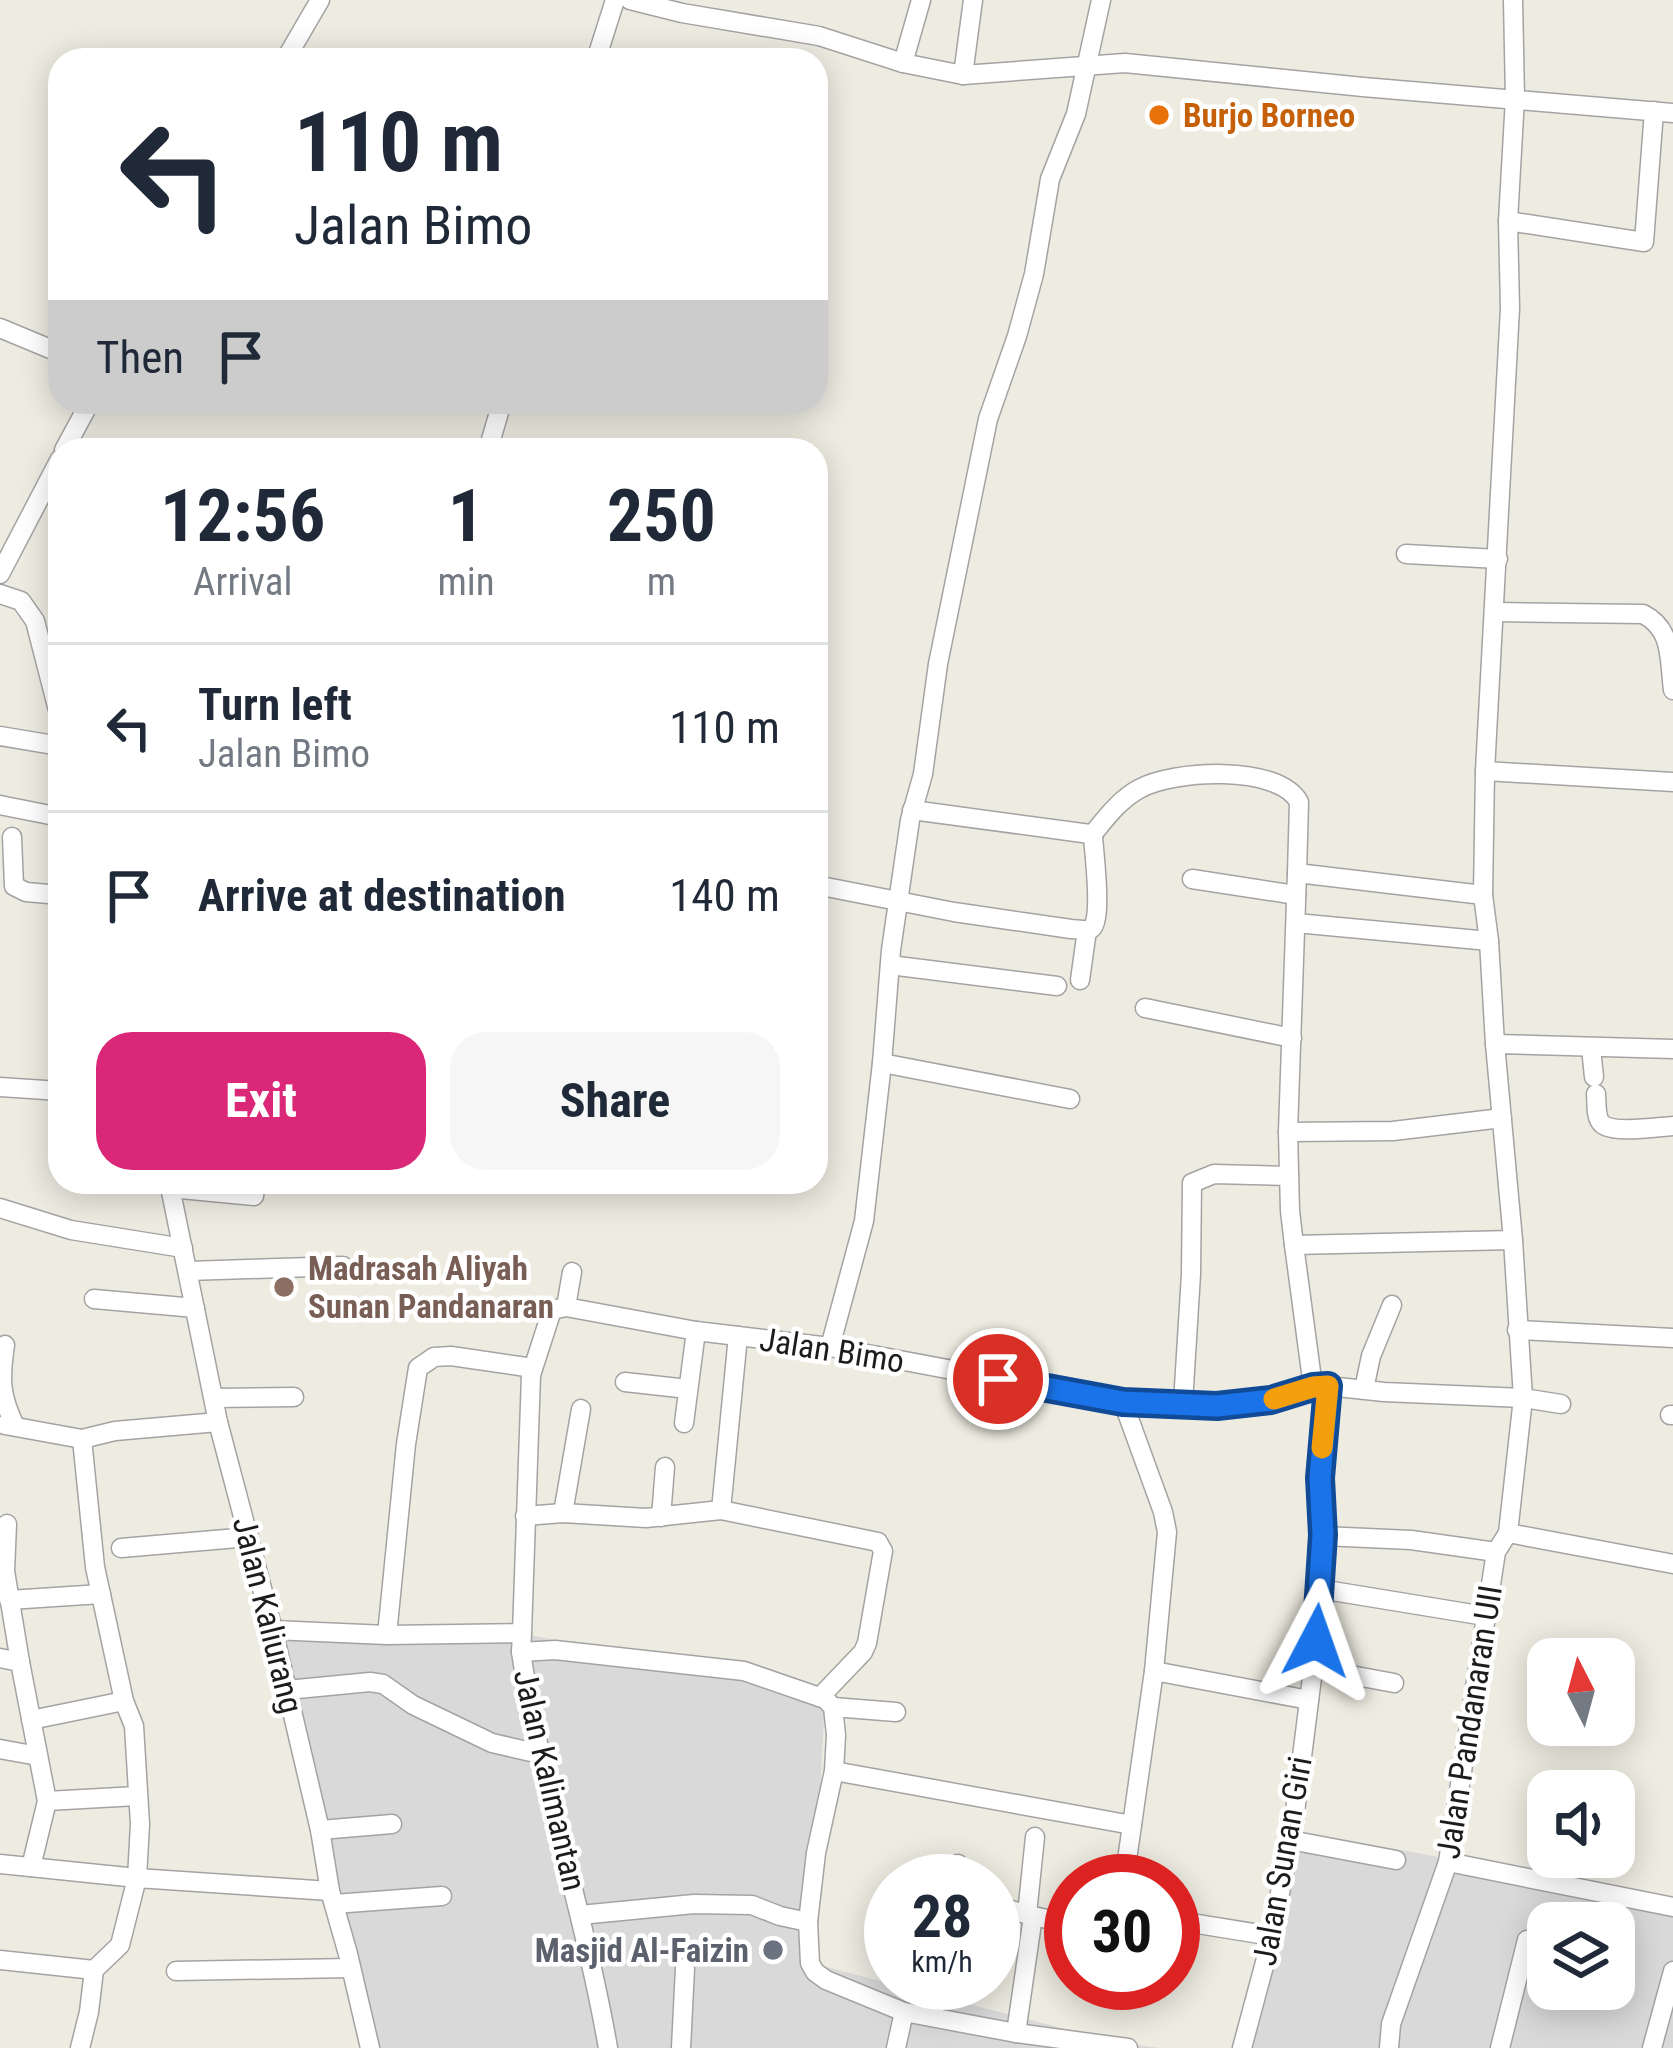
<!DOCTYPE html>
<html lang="en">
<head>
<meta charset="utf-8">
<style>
  :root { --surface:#fff; --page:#f6f6f7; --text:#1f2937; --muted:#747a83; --line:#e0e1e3; --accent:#db2777 }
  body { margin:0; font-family:"Roboto Condensed",sans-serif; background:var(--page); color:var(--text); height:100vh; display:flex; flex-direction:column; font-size:45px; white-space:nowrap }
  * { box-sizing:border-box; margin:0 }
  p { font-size:39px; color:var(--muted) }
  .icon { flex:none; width:66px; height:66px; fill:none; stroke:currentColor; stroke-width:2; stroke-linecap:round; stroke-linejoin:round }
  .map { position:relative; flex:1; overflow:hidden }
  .sheet { position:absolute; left:48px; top:438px; width:780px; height:756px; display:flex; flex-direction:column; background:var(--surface); border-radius:36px; box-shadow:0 6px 30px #0003 }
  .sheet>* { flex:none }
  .banner { position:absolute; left:48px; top:48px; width:780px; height:366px; border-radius:36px; box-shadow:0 6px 30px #0003; background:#fff; color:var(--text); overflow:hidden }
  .needle { width:78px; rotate:354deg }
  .tools { position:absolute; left:1527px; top:1638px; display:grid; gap:24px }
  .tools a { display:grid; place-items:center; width:108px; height:108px; border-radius:24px; background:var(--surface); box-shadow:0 6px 30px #0003; font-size:60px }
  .speed { position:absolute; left:864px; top:1854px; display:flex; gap:24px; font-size:60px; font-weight:700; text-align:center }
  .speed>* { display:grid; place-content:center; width:156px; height:156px; border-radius:50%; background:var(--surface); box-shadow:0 6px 30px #0003; line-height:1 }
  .speed small { font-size:30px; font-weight:400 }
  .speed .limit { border:18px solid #d22; background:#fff; color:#111 }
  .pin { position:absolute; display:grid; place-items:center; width:102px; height:102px; color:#fff; margin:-51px; border:6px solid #fff; border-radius:50%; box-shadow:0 3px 12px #0007 }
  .me { position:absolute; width:132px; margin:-66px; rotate:4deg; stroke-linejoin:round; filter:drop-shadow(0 0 9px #0008) }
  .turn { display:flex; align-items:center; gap:42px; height:252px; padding:0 48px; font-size:54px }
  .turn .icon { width:156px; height:156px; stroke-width:2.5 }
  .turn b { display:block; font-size:84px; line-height:102px }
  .then { display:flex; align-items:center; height:114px; padding:0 48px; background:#0003; gap:24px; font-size:45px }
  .eta { display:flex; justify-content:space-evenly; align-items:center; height:204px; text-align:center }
  .eta b { font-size:72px; font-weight:700; line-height:84px }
  .primary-button { display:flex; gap:24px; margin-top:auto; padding:24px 48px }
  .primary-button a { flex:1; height:138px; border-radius:36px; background:var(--accent); color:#fff; font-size:48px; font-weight:700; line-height:138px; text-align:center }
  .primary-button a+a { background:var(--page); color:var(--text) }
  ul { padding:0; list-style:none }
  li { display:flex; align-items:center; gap:36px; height:168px; padding:0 48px; border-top:3px solid var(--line) }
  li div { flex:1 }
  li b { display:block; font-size:45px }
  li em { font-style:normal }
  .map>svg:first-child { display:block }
</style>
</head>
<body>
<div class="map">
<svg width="1673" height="2048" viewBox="0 0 1673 2048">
  <rect width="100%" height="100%" fill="#eeece1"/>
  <!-- residential -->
  <g fill="#dad9d9" fill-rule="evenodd">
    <path d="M273,1630L522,1633L825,1699L811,1963L1111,2041L1159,2048H374Z"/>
    <path d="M1292,1830L1673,1900V2048H1242ZM1548,1923H1614V1989H1548Z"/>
  </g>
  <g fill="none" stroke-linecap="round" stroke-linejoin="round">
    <!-- minor casing -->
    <g stroke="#a3a3a3" stroke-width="21">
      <g id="minor">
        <path d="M630,0L682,13L819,36L903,63L963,75L1125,63L1363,87L1673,113"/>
        <path d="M1513,0L1515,98L1508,221L1510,308L1485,771L1483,895L1297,873L1288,1132L1290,1211L1294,1245L1513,1240L1523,1398L1561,1404"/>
        <path d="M285,60L320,0"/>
        <path d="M596,60L615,0"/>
        <path d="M903,63L921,0"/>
        <path d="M963,75L973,0"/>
        <path d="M1508,221L1644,242L1654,111"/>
        <path d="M0,328L60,353"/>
        <path d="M64,450L90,402"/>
        <path d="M488,450L502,402"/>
        <path d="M1406,554L1498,559"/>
        <path d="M0,574L60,459"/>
        <path d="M0,594L21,601L35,621L60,718"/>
        <path d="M1495,612L1643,614C1673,629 1669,659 1673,690"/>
        <path d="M0,736L60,746"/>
        <path d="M1485,771L1673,782"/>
        <path d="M0,805L60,817"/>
        <path d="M1092,835C1106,818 1119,800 1139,789C1173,770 1278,764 1299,802L1297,873"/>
        <path d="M12,837L14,886L26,892L60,895"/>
        <path d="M1192,879L1296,895"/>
        <path d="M816,885L954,912L1071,929C1076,929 1087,931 1091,929C1103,922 1094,852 1093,837L1090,834L912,810"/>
        <path d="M1483,895L1489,941L1495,1044"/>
        <path d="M1296,923L1489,941"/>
        <path d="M890,965L1057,986"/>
        <path d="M1080,980L1087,930"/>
        <path d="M1145,1008L1292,1038"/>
        <path d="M1591,1048L1594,1077"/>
        <path d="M882,1063L1070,1099"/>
        <path d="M0,1087L60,1091"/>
        <path d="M1596,1094C1597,1104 1595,1117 1602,1124C1614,1134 1657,1127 1673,1126"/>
        <path d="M1288,1132L1393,1131L1502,1118"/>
        <path d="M169,1182L218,1422L273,1630L320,1830L330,1891L348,1954L370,2048"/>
        <path d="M170,1188L254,1196L256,1182"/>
        <path d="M0,1208L71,1230L183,1248"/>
        <path d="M1513,1240L1495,1044L1673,1049"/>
        <path d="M1294,1245L1313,1387"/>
        <path d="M188,1271L343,1266"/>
        <path d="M94,1299L195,1308"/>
        <path d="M566,1307L572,1272"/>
        <path d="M1517,1330L1673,1338"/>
        <path d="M5,1345C0,1379 0,1395 15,1426"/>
        <path d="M830,1347L864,1221L882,1063L891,950L910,820L923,774L938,664L988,419L1017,336L1034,274L1050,179L1076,114L1101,0"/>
        <path d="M625,1382L688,1389"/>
        <path d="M1364,1389L1371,1356L1392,1305"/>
        <path d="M214,1398L294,1397"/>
        <path d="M1123,1402L1163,1512L1167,1532L1154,1671L1124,1881"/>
        <path d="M1183,1403L1191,1274L1192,1183L1214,1174L1289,1176"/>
        <path d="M1670,1415H1673"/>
        <path d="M684,1423L696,1331"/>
        <path d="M5,1425L82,1439"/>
        <path d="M721,1510L738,1336"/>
        <path d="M563,1513L581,1409"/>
        <path d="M525,1516L563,1513L646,1518L721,1510L878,1542L883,1551L867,1643L863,1652L820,1697"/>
        <path d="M661,1517L665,1467"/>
        <path d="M7,1524L5,1571L20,1662"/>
        <path d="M1323,1536L1411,1540L1496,1552"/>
        <path d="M121,1548L249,1537"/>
        <path d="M1320,1589L1485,1616"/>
        <path d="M9,1600L101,1594"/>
        <path d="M273,1630L387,1635L522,1633L531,1375L552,1310L566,1307L696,1331L830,1347L1123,1402L1217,1405L1271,1400L1313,1387L1328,1386L1384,1392L1523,1398L1508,1533L1673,1564"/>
        <path d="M522,1633L521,1652L555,1650L744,1671L825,1699L833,1707L836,1735L834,1771L816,1853L808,1922L810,1963L815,1972L826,1980L904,2012L1016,2033L1128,2048"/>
        <path d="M387,1635L406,1444L418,1368L434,1357L451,1356L533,1368"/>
        <path d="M521,1652C541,1786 585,1915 608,2048"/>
        <path d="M0,1658L20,1662L47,1801L31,1867"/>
        <path d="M1313,1668L1394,1683"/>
        <path d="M1154,1671L1309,1700"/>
        <path d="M287,1690L370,1682L383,1684L413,1705L492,1743L540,1754"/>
        <path d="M833,1707L896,1712"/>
        <path d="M31,1720L124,1701"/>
        <path d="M0,1749L38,1756"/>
        <path d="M834,1771L1132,1825"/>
        <path d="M47,1801L137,1796"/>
        <path d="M320,1830L392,1824"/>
        <path d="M1290,1840L1396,1860"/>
        <path d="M1448,1862L1673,1907"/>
        <path d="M0,1864L137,1878L140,1824L134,1726L124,1701L95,1567L82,1439L115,1431L218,1422"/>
        <path d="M956,1881L958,1864"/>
        <path d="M334,1904L442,1896"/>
        <path d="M993,1905L1033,1916"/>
        <path d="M1027,1914L1035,1837"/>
        <path d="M580,1915L694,1904L752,1905L780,1916L808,1922"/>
        <path d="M1173,1920L1272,1936"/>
        <path d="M0,1960L94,1970"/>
        <path d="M176,1971L350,1968"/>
        <path d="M1016,2033L1033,1916L1071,1924"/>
        <path d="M80,2048L89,2012L94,1970L120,1945L137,1878L330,1891"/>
        <path d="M681,2048L685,1968"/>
        <path d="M896,2048L904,2012"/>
        <path d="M1242,2048L1272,1936L1295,1812L1320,1614L1323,1536L1320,1478L1328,1386"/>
        <path d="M1389,2048L1391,2024L1448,1862L1496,1552L1508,1533"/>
        <path d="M1500,2048L1527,1940"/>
        <path d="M1652,2048L1673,1971"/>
      </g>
    </g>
    <!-- minor -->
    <use href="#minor" stroke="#fff" stroke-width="18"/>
  </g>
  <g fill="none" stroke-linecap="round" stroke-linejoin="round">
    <!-- route casing -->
    <g stroke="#114b97" stroke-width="30">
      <path id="route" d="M998,1379L1123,1402L1217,1406L1271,1400L1313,1387L1328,1386L1320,1478L1323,1535L1316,1641"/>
    </g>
    <!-- route -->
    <use href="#route" stroke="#1a73e8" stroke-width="21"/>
    <!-- slow -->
    <path stroke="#f59e0b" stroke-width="21" d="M1274,1399L1313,1387L1328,1386L1322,1448"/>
  </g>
  <!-- markers -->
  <circle fill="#e8710a" stroke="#fff" stroke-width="4.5" cx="1159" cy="115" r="12"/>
  <circle fill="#8d6e63" stroke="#fff" stroke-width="4.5" cx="284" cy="1287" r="12"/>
  <circle fill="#6b7280" stroke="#fff" stroke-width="4.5" cx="773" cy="1950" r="12"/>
  <g text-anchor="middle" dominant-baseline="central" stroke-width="9" stroke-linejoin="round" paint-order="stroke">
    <!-- food labels -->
    <g font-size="33" font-weight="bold" fill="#c56008" stroke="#fff" text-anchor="start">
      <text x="1183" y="115">Burjo Borneo</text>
    </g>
    <!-- education labels -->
    <g font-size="33" font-weight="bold" fill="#785e54" stroke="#fff" text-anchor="start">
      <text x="308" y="1268">Madrasah Aliyah<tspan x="308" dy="38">Sunan Pandanaran</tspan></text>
    </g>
    <!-- street labels -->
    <g font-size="33" fill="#1c1c1c" stroke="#fff">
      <text transform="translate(832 1350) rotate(9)">Jalan Bimo</text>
      <text transform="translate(268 1615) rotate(76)">Jalan Kaliurang</text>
      <text transform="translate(1469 1722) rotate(-81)">Jalan Pandanaran UII</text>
      <text transform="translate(550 1780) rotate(77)">Jalan Kalimantan</text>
      <text transform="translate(1282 1861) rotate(-80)">Jalan Sunan Giri</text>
    </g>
    <!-- worship labels -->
    <g font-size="33" font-weight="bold" fill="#5b616d" stroke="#fff" text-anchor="end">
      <text x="749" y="1950">Masjid Al-Faizin</text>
    </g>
  </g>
</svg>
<div class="tools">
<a><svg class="needle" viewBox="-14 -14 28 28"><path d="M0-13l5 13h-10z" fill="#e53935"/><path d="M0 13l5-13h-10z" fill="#747a83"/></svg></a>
<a><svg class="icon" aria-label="sound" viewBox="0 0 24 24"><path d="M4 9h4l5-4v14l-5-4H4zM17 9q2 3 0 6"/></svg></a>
<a><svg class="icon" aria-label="layers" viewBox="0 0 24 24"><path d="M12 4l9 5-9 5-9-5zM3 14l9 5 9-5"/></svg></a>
</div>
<div class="speed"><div>28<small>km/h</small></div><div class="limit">30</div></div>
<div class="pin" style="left:998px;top:1379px;background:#d93025"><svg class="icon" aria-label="arrive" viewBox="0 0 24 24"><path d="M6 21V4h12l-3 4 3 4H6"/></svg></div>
<svg class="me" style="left:1316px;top:1641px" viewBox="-20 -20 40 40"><path d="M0-17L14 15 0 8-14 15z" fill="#1a73e8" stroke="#fff" stroke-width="4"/></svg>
<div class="banner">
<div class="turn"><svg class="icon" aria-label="left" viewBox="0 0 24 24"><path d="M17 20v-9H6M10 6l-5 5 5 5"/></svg><div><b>110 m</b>Jalan Bimo</div></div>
<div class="then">Then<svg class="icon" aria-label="arrive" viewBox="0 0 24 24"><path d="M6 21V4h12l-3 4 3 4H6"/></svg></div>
</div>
<section class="sheet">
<div class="eta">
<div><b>12:56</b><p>Arrival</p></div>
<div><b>1</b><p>min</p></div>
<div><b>250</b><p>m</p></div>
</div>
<ul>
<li><svg class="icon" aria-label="left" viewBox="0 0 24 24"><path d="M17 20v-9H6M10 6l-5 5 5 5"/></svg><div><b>Turn left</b><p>Jalan Bimo</p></div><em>110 m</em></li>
<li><svg class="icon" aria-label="arrive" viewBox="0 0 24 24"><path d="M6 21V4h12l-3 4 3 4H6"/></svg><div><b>Arrive at destination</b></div><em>140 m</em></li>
</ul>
<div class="primary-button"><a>Exit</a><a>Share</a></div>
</section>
</div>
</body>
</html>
